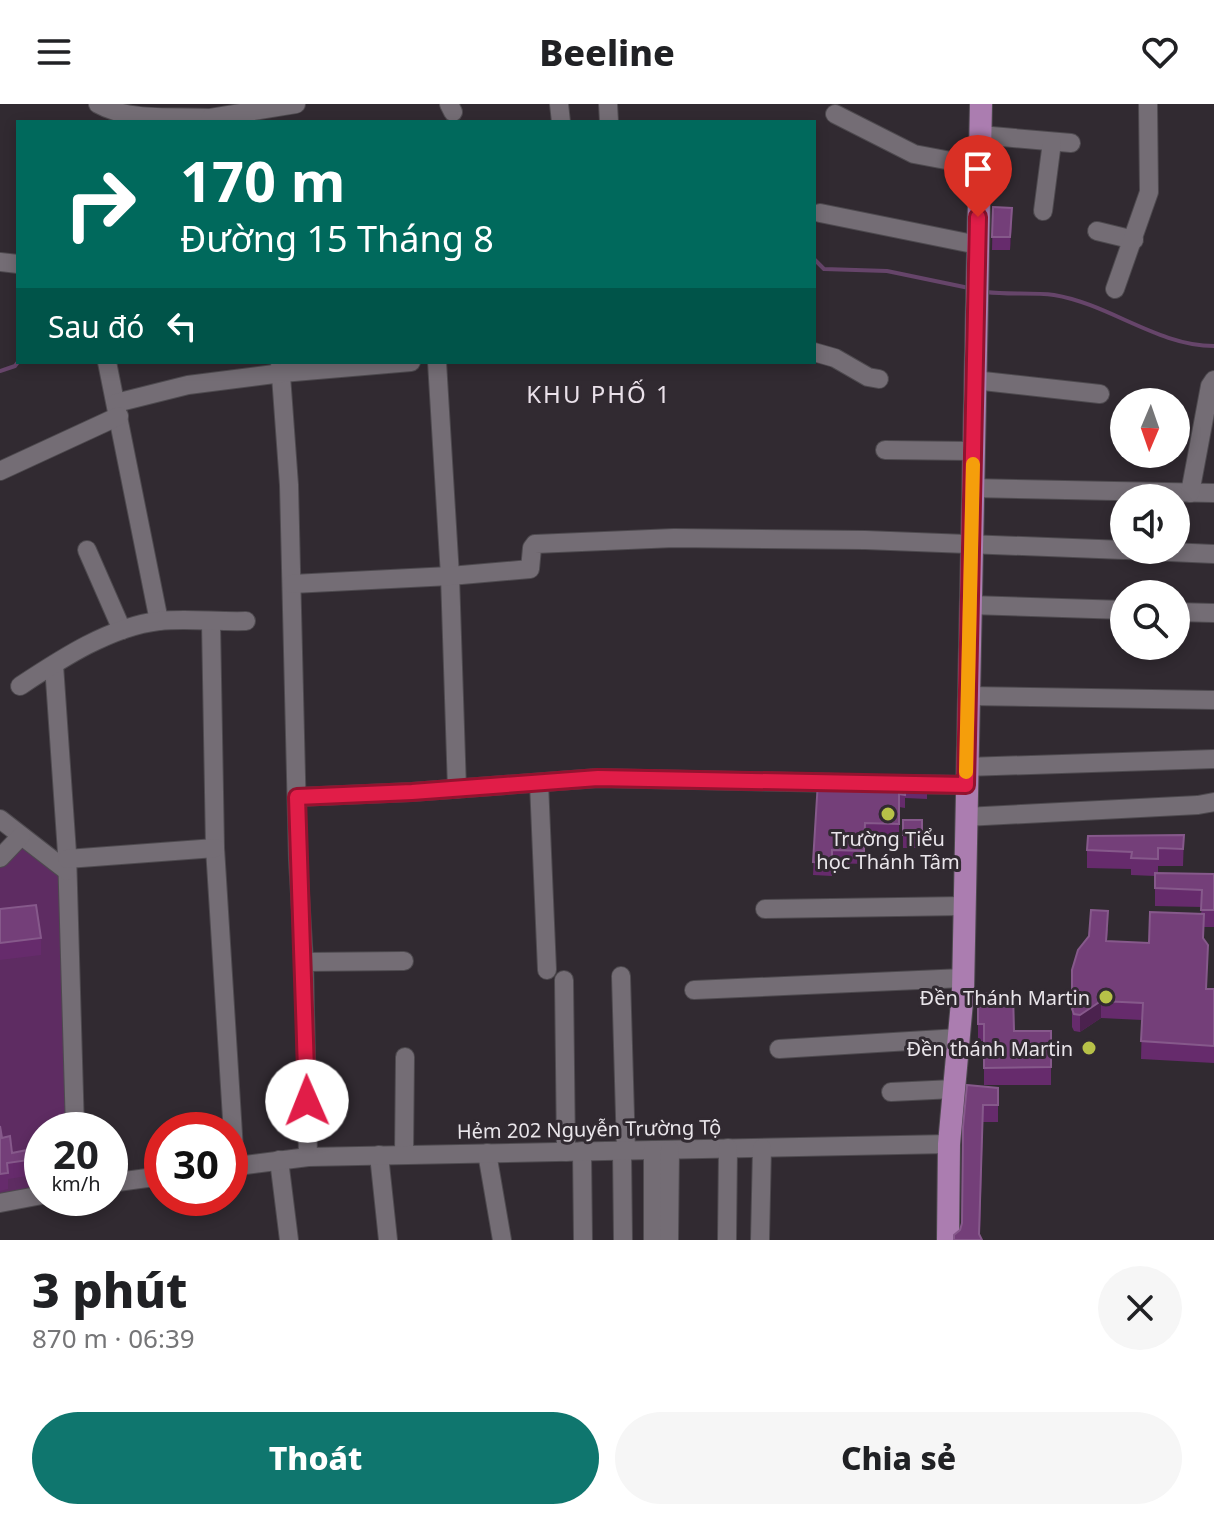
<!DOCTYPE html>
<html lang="vi">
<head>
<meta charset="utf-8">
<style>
  :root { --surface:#fff; --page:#f6f6f6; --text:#202124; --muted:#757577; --accent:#0f766e }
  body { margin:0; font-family:"Noto Sans",sans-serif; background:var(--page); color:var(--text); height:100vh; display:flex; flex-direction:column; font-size:30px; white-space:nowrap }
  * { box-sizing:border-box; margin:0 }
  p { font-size:26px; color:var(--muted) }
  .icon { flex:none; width:44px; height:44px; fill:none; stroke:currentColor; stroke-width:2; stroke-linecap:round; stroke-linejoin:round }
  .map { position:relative; height:1136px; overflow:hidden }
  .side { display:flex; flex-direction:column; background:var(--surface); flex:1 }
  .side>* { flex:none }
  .hud { position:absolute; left:16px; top:16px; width:800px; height:244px; border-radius:0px; box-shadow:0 4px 12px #0003; background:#00695c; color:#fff; overflow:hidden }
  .needle { width:52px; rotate:182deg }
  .tools { position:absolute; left:1110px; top:284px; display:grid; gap:16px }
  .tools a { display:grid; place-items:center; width:80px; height:80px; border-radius:50%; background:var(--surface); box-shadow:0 4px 12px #0003; font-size:40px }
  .speed { position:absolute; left:24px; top:1008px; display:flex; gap:16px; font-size:40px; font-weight:700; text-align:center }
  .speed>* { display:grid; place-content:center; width:104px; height:104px; border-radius:50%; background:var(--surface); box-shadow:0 4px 12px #0003; line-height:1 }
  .speed small { font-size:20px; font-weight:400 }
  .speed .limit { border:12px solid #d22; background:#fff; color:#111 }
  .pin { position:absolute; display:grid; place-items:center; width:68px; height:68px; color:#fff; margin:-82px -34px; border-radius:50% 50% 50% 0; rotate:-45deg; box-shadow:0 0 8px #0007 }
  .pin .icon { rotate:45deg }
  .me { position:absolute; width:88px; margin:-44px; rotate:359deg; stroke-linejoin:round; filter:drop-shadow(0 0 6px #0008) }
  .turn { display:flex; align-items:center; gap:28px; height:168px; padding:0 32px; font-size:36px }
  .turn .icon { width:104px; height:104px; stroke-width:2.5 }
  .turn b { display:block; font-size:56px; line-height:68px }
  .then { display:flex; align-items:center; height:76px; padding:0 32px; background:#0003; gap:16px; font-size:30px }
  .round { display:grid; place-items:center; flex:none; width:84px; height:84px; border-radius:42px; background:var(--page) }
  .summary { display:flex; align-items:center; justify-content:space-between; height:136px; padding:0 32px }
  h1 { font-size:48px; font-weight:800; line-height:60px }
  .action { display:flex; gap:16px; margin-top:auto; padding:16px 32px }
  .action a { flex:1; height:92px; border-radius:48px; background:var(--accent); color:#fff; font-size:32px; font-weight:800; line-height:92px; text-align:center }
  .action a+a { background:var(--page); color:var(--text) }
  header { display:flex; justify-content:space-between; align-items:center; height:104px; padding:0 32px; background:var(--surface); font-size:36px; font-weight:800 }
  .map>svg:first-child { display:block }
</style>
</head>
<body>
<header><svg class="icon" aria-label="menu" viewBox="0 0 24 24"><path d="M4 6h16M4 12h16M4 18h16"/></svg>Beeline<svg class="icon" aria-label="heart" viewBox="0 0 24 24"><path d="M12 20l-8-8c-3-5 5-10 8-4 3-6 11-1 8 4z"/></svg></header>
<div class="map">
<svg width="1214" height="1136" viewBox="0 0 1214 1136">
  <rect width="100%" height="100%" fill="#312a31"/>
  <!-- green -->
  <path fill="#5e2c62" d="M22,738L63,769L71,1026H42V1087L0,1095V760Z"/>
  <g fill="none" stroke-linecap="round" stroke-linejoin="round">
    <!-- stream -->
    <g stroke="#66456a" stroke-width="4">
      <path d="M814,155L824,165L887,167L969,184"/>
      <path d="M986,188C1008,191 1032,188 1054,191C1109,200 1158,242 1214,242"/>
      <path d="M0,267L15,262L18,258"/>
    </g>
    <!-- minor casing -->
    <g stroke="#4e4a4f" stroke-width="20">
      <g id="minor">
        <path d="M98,0C130,18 174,12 210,14L212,18"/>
        <path d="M449,0L453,8"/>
        <path d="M559,0L561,18"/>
        <path d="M608,0L609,18"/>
        <path d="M835,10L914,50L951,57L980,59"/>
        <path d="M210,14L296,0"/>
        <path d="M980,31L1071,39"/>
        <path d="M1043,107L1052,38"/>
        <path d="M820,109L978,141"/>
        <path d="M1097,127L1134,136"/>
        <path d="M0,158L18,160"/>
        <path d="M1115,185L1149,88L1148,0"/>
        <path d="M814,248L835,254L868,273L879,275"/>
        <path d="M107,258L159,517"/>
        <path d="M280,258L289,381L298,756L304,858L308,1053"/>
        <path d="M437,258L450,472L457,685"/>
        <path d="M974,276L1100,290"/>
        <path d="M116,299L188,281L282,269L411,258"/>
        <path d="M885,346L973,347"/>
        <path d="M0,367L119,312"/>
        <path d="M972,384L1214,389"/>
        <path d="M1190,389L1210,282L1214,276"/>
        <path d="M87,446L122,526"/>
        <path d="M1126,446L1214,450"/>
        <path d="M292,480L450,472L530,465L532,444L535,440L674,434L865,436L1124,446"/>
        <path d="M970,501L1124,506"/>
        <path d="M1176,508L1214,509"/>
        <path d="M211,518L215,744L235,1062"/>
        <path d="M54,561L67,749L75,1026"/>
        <path d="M20,582C61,555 109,523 159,517C187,514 217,518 246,517"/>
        <path d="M968,592L1214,596"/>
        <path d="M966,663L1214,655"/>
        <path d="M539,679L547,866"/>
        <path d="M903,680L966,681"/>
        <path d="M297,693L412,688L598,674L841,679"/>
        <path d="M965,713L1198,701L1214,698"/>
        <path d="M0,715L67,767"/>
        <path d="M0,754L21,732"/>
        <path d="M67,755L215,744"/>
        <path d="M765,805L964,802"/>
        <path d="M304,858L404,857"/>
        <path d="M621,872L626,1047"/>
        <path d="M564,876L566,1048"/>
        <path d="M694,886L963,874"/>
        <path d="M779,945L959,934"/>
        <path d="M891,988L954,985"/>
        <path d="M582,1047L583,1136"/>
        <path d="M622,1047L623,1136"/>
        <path d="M487,1049L502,1136"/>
        <path d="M379,1051L388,1136"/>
        <path d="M404,1051L405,953"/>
        <path d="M279,1056L289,1136"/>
        <path d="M230,1063L308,1053L949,1040"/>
        <path d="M110,1079L162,1072"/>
        <path d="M0,1099L42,1091"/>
        <path d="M653,1136V1046"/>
        <path d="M669,1136L670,1046"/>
        <path d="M727,1136L728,1044"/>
        <path d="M760,1136L762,1044"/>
      </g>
    </g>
    <!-- major casing -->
    <g stroke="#4e4a4f" stroke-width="24">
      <path id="major" d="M948,1136L949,1040L963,887L981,0"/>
    </g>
    <!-- minor -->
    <use href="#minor" stroke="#746d75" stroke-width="18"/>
    <!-- major -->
    <use href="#major" stroke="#ab7db0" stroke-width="22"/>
  </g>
  <!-- wall -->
  <g fill="#662b6c">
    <path d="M993,103L1012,117L1010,146H992Z"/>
    <path d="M818,677L927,679V695L905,694V704L899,703V733L865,732L864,760L832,759V772L813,771Z"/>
    <rect x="903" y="716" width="19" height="28"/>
    <path d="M1184,731L1183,762H1158V769L1214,770V823H1204V835L1207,885H1214V959L1141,955L1142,916L1101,914L1080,928L1074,927L1072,923V866L1108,824L1107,837L1149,839L1201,810L1202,803L1155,802V772L1131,771V765L1087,764V746Z"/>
    <path d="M0,805L41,834V851L0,856Z"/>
    <path d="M978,890L1014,927H1051V981H984V937H978Z"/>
    <path d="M998,984V1018H983L980,1130L960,1126L962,1119L963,1023Z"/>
    <path d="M0,1022L2,1034L12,1049L41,1063V1079L30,1081L28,1072L8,1075V1085L0,1087Z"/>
  </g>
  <!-- shaded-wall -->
  <g fill="#4b224e">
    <path d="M1012,104V117L1010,146V133Z"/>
    <path d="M1101,897V914L1080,928V911Z"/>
  </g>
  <!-- building -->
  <g fill="#743f79" stroke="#86598b" stroke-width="2">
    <path d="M993,103L1012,104L1010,133H992Z"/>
    <path d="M818,677L927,679V682L905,681V691L899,690V720L865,719L864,747L832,746V759L813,758Z"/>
    <rect x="903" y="716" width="19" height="15"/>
    <path d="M1184,731L1183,745L1158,744V755L1131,754L1132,748L1087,746L1088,732Z"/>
    <path d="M1155,769L1214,770V806H1201L1202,786L1155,784Z"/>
    <path d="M36,801L41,834L0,839V805Z"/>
    <path d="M1091,806L1108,807L1106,837L1149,839L1150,808L1204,810L1203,834L1208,841L1206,885H1214V942L1141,937L1143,899L1101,897L1080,911L1074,910L1072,905L1077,899L1072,885V866L1078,846L1089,832Z"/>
    <path d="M1013,889L1014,927H1051V963L984,964V920H978V890Z"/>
    <path d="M967,981L998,984V1001H983L979,1130L982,1136H954V1131L960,1126L962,1119L963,1023Z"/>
    <path d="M0,1022L2,1034L10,1032L12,1049L37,1044L41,1063L30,1064L28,1056L7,1059L8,1069L0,1070Z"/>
  </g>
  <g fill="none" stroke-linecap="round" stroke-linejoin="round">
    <!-- route casing -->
    <g stroke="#92132f" stroke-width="20">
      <path id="route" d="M307,997L297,693L412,688L598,674L966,681L978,113"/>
    </g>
    <!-- route -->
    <use href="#route" stroke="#e11d48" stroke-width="14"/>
    <!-- slow -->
    <path stroke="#f59e0b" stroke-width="14" d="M966,668L973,360"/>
  </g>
  <!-- markers -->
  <g fill="#b7c148" stroke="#312a31" stroke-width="3">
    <circle cx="888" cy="710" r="8"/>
    <circle cx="1106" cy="893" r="8"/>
    <circle cx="1089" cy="944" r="8"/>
  </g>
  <g text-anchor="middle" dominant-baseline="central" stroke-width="6" stroke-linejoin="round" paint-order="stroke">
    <!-- poi labels -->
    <g font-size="20" fill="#e9e5ea" stroke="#312a31" text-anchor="end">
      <text x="888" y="734" text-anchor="middle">Trường Tiểu<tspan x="888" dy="23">học Thánh Tâm</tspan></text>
      <text x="1090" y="893">Đền Thánh Martin</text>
      <text x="1073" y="944">Đền thánh Martin</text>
    </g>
    <!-- street labels -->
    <g font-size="20" fill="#e9e5ea" stroke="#312a31">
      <text transform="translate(589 1025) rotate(-1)">Hẻm 202 Nguyễn Trường Tộ</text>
    </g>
    <!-- quarter labels -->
    <g font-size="24" letter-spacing="2" fill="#eae1ea" stroke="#312a31">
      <text x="599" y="289">KHU PHỐ 1</text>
    </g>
  </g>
</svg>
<div class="tools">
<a><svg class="needle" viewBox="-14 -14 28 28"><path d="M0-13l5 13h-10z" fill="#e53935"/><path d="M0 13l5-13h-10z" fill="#757577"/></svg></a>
<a><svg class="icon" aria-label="sound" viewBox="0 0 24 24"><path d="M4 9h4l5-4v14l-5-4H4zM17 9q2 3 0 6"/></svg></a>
<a><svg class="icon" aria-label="search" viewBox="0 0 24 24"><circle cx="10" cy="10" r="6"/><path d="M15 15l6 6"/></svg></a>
</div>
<div class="speed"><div>20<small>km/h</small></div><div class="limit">30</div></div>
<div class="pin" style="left:978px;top:113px;background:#d93025"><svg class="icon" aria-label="arrive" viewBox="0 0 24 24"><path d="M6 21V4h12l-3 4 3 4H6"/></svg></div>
<svg class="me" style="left:307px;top:997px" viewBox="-20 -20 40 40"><circle r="19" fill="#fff"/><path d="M0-13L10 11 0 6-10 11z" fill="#e11d48"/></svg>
<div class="hud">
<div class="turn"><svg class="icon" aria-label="right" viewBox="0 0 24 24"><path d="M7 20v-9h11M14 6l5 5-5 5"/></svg><div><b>170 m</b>Đường 15 Tháng 8</div></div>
<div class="then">Sau đó<svg class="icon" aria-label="left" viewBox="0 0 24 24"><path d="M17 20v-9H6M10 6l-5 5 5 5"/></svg></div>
</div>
</div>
<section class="side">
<div class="summary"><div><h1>3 phút</h1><p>870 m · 06:39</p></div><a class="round"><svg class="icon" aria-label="close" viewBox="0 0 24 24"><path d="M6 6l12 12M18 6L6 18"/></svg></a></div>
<div class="action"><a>Thoát</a><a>Chia sẻ</a></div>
</section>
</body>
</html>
